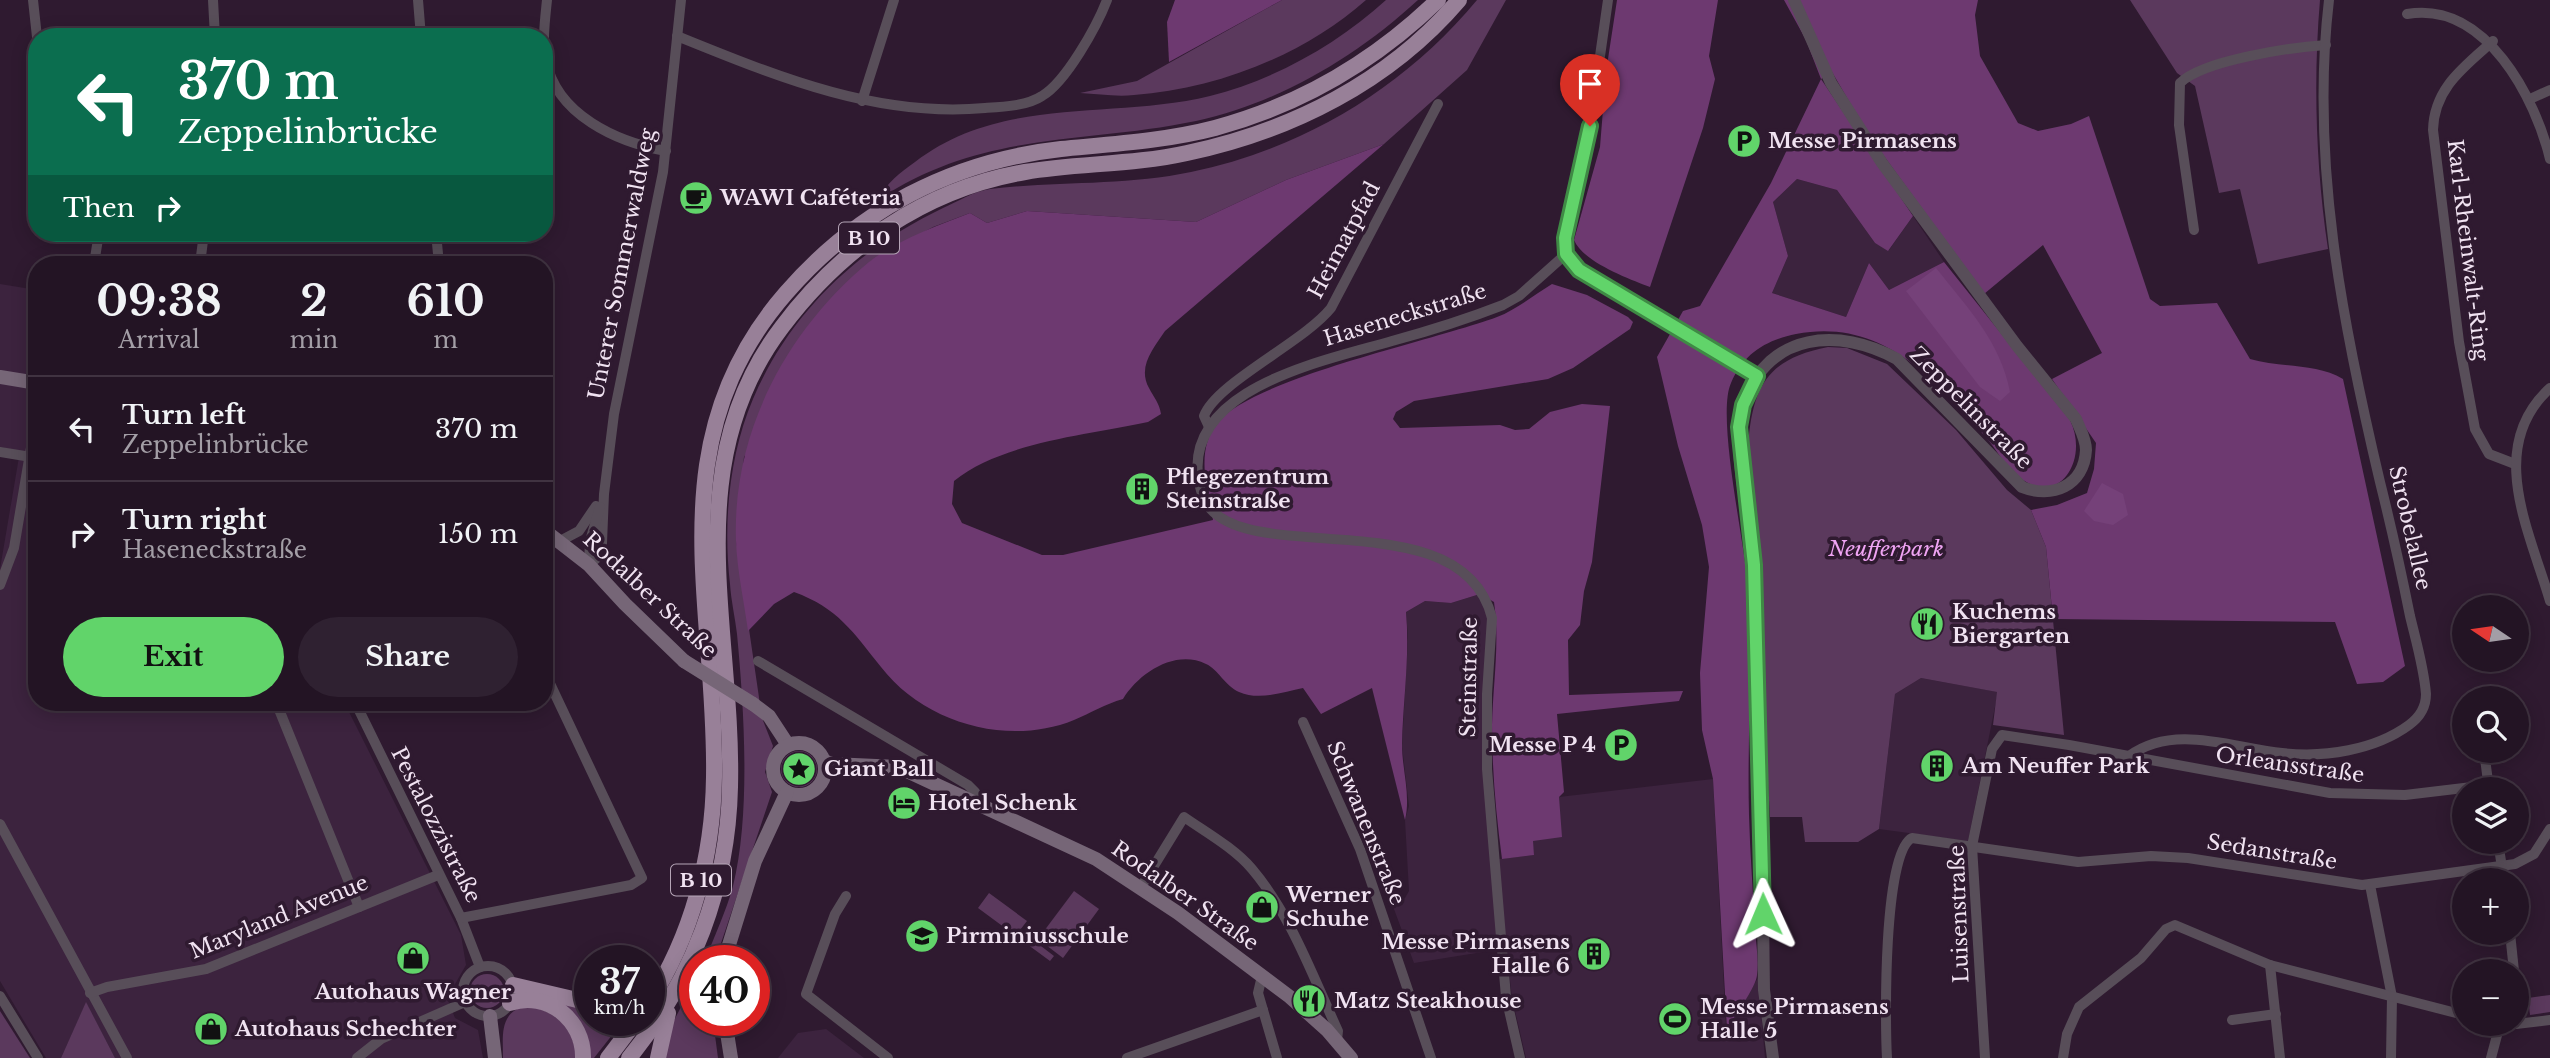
<!DOCTYPE html>
<html lang="en">
<head>
<meta charset="utf-8">
<style>
  :root { --surface:#231424; --page:#2f2131; --text:#f1f3f6; --muted:#a39ea6; --line:#403341; --accent:#61d46a }
  body { margin:0; font-family:"Libre Baskerville",serif; background:var(--page); color:var(--text); height:100vh; display:flex; flex-direction:column; font-size:26px; white-space:nowrap }
  * { box-sizing:border-box; margin:0 }
  p { font-size:23px; color:var(--muted) }
  .icon { flex:none; width:38px; height:38px; fill:none; stroke:currentColor; stroke-width:2; stroke-linecap:round; stroke-linejoin:round }
  .map { position:relative; flex:1; overflow:hidden }
  .side { position:absolute; left:28px; top:256px; width:525px; height:455px; display:flex; flex-direction:column; background:var(--surface); border-radius:28px; box-shadow:0 4px 18px #0003,0 0 0 2px var(--line) }
  .side>* { flex:none }
  .banner { position:absolute; left:28px; top:28px; width:525px; height:214px; border-radius:28px; box-shadow:0 4px 18px #0003,0 0 0 2px var(--line); background:#0b6e4f; color:#fff; overflow:hidden }
  .needle { width:46px; rotate:283deg }
  .buttons { position:absolute; left:2452px; top:595px; display:grid; gap:14px }
  .buttons a { display:grid; place-items:center; width:77px; height:77px; border-radius:50%; background:var(--surface); box-shadow:0 4px 18px #0003,0 0 0 2px var(--line); font-size:35px }
  .speed { position:absolute; left:574px; top:945px; display:flex; gap:14px; font-size:35px; font-weight:700; text-align:center }
  .speed>* { display:grid; place-content:center; width:91px; height:91px; border-radius:50%; background:var(--surface); box-shadow:0 4px 18px #0003,0 0 0 2px var(--line); line-height:1 }
  .speed small { font-size:18px; font-weight:400 }
  .speed .limit { border:10px solid #d22; background:#fff; color:#111 }
  .pin { position:absolute; display:grid; place-items:center; width:60px; height:60px; color:#fff; margin:-72px -30px; border-radius:50% 50% 50% 0; rotate:-45deg; box-shadow:0 0 7px #0007 }
  .pin .icon { rotate:45deg }
  .me { position:absolute; width:77px; margin:-38px; rotate:359deg; stroke-linejoin:round; filter:drop-shadow(0 0 5px #0008) }
  .turn { display:flex; align-items:center; gap:24px; height:147px; padding:0 35px; font-size:32px }
  .turn .icon { width:91px; height:91px; stroke-width:2.5 }
  .turn b { display:block; font-size:49px; line-height:60px }
  .then { display:flex; align-items:center; height:66px; padding:0 35px; background:#0003; gap:14px; font-size:26px }
  .eta { display:flex; justify-content:space-evenly; align-items:center; height:119px; text-align:center }
  .eta b { font-size:42px; font-weight:800; line-height:49px }
  .primary-button { display:flex; gap:14px; margin-top:auto; padding:14px 35px }
  .primary-button a { flex:1; height:80px; border-radius:42px; background:var(--accent); color:#111; font-size:28px; font-weight:800; line-height:80px; text-align:center }
  .primary-button a+a { background:var(--page); color:var(--text) }
  ul { padding:0; list-style:none }
  li { display:flex; align-items:center; gap:21px; height:105px; padding:0 35px; border-top:2px solid var(--line) }
  li div { flex:1 }
  li b { display:block; font-size:26px }
  li em { font-style:normal }
  .map>svg:first-child { display:block }
</style>
</head>
<body>
<div class="map">
<svg width="2550" height="1058" viewBox="0 0 2550 1058">
  <rect width="100%" height="100%" fill="#2f1a30"/>
  <!-- built -->
  <g fill="#3c233e">
    <path d="M1797,179L1837,190L1875,243L1889,250L1913,216L1944,262L1889,290L1869,263L1846,317L1772,293L1788,256L1773,202Z"/>
    <path d="M0,284L37,290V702H344L461,935L466,965L447,998L455,1018L478,1030L483,1058H115L86,1003L61,1058H46L0,981V569L20,451L0,447Z"/>
    <path d="M1480,594L1489,616L1490,860L1534,855L1532,841L1559,797L1713,779L1726,1027L1758,978L1765,1058H1526L1512,998L1507,953L1489,951L1414,963L1391,901L1405,898L1409,891L1405,820L1409,806L1402,746L1408,638L1406,612L1425,601L1451,603Z"/>
    <path d="M1921,678L1998,692L1968,841L1879,829L1895,694Z"/>
    <path d="M826,1029L864,1058H778L798,1033Z"/>
  </g>
  <!-- green -->
  <g fill="#5b395d">
    <path d="M1282,0H1366C1304,55 1217,89 1134,95C1117,97 1098,94 1080,93L1137,81Z"/>
    <path d="M1386,0H1418C1356,57 1279,103 1196,121C1079,145 985,130 879,199C887,182 900,173 915,162C1002,95 1111,120 1210,96C1274,80 1338,44 1386,0Z"/>
    <path d="M1477,0H1506L1467,70L1384,144L1286,180L1196,222L1027,211L987,223L970,213L933,227L871,261L744,457L736,540L762,718L773,746L765,772L772,792L715,961H705C714,936 726,912 733,886C751,814 744,708 737,634C735,617 731,600 730,584C723,523 729,455 753,399C790,312 859,248 943,208C957,202 974,191 990,189C1056,181 1125,186 1191,172C1304,148 1403,89 1477,0Z"/>
    <path d="M2130,0H2320C2313,81 2316,169 2328,249L2258,264L2240,189L2219,193L2195,86L2177,73Z"/>
    <path d="M1828,347L1847,348L1887,364L1956,430L2007,490L2031,510L2046,547L2064,735L1993,725L1997,692L1921,678L1895,694L1879,829L1858,842H1805L1802,817H1770L1748,445C1753,386 1767,359 1828,347Z"/>
    <circle cx="799" cy="769" r="18"/>
    <path d="M1074,891L1099,909L1063,958L1038,939Z"/>
    <path d="M989,893L1027,921L1020,930L1054,956L1050,961L978,908Z"/>
    <circle cx="487" cy="991" r="17"/>
    <path d="M695,980V1020H713L718,1058H663L668,1032Z"/>
    <path d="M2550,995V1012L2530,1015L2528,998Z"/>
    <path d="M86,1002L115,1058H61Z"/>
    <path d="M560,1002L590,1009V1020H624L594,1058H589Z"/>
    <path d="M524,1006C553,1008 575,1028 576,1058H503C503,1036 499,1014 524,1006Z"/>
    <path d="M0,1011L30,1058H0Z"/>
  </g>
  <!-- forest -->
  <g fill="#6d3970">
    <path d="M1175,0H1282L1169,62L1167,22Z"/>
    <path d="M1617,0H1718L1709,56L1715,79L1703,128L1650,287C1629,279 1583,262 1574,240L1600,147L1606,72Z"/>
    <path d="M1784,0H1978L1975,15L1980,56L2018,123L2038,131L2071,124L2089,116L2150,299L2160,306L2217,303L2250,359C2281,368 2316,363 2343,379L2405,666L2383,682L2357,684L2335,622L2053,619L2046,547L2031,510L2057,505L2087,493L2094,469L2096,443L2052,379L2102,353L2043,245L1984,294L1868,134L1832,72L1821,79L1913,216L1888,251L1875,243L1837,190L1797,179L1773,202L1788,256L1772,293L1846,317L1869,263L1889,290L1944,262L2070,420C2090,461 2057,510 2018,476C2005,466 1996,449 1985,436C1932,377 1882,318 1796,334C1766,340 1743,354 1731,383C1716,416 1745,544 1748,587C1753,662 1747,739 1749,815C1750,853 1753,891 1755,929C1756,944 1759,960 1757,975C1756,988 1734,1016 1727,1029L1713,779L1702,730L1700,673L1709,567L1702,525L1678,446L1657,357L1683,311L1700,306L1771,183L1821,79L1806,40Z"/>
    <path d="M1384,144L1165,331C1154,348 1137,366 1149,388C1154,398 1159,402 1161,414L1148,422C1088,435 1002,442 954,481L952,504L962,523L1042,555H1063L1213,520C1207,489 1195,449 1218,422C1254,378 1436,340 1497,317C1516,310 1534,295 1552,284L1587,295L1628,317L1633,322L1630,329L1573,368L1548,379L1414,401L1396,412L1393,419L1400,428L1500,425L1515,430L1529,429L1550,412L1582,404L1610,406L1592,562L1584,591L1580,625L1568,640L1569,695L1683,691L1679,701L1557,714L1564,792L1559,797L1562,837L1533,841L1534,855L1502,859C1496,814 1492,770 1492,725C1493,683 1500,643 1494,602L1480,594L1451,603L1425,601L1406,612C1410,656 1403,700 1402,744C1402,770 1411,795 1405,820L1372,688L1321,714L1303,688C1283,692 1259,701 1239,692C1225,686 1218,669 1206,664C1175,649 1139,673 1123,699C1105,704 1091,713 1074,720C1008,747 924,723 881,667C853,632 838,608 794,592L774,604L748,631C744,601 737,570 736,541C732,432 787,330 869,262C895,241 939,225 970,213L987,223L1027,211L1196,222L1286,180Z"/>
  </g>
  <!-- water -->
  <g fill="#754179">
    <path d="M1936,268C1966,306 2001,342 2010,392L2000,401L1980,387L1906,291Z"/>
    <path d="M2102,483L2123,494L2128,515L2113,525L2094,521L2084,511Z"/>
  </g>
  <g fill="none" stroke-linecap="round" stroke-linejoin="round">
    <!-- minor -->
    <g stroke="#584e59" stroke-width="10">
      <path d="M33,0L37,37"/>
      <path d="M213,0L215,37"/>
      <path d="M418,0L421,37"/>
      <path d="M547,0C545,20 542,41 546,60C556,115 617,142 666,151"/>
      <path d="M1608,0L1590,126L1565,238L1566,254L1579,270L1757,376"/>
      <path d="M2407,14C2486,0 2536,100 2550,159"/>
      <path d="M677,36C776,76 876,118 985,108C1002,107 1027,106 1042,96C1066,82 1097,26 1107,0"/>
      <path d="M2493,41C2464,67 2434,88 2433,130L2459,342L2475,429L2489,454L2515,464"/>
      <path d="M2530,99L2550,90"/>
      <path d="M862,101L894,0"/>
      <path d="M2194,230L2179,125L2180,83C2203,60 2293,47 2326,45"/>
      <path d="M436,233L439,264"/>
      <path d="M94,264L99,233"/>
      <path d="M200,264L204,233"/>
      <path d="M2550,388C2485,447 2530,532 2550,601"/>
      <path d="M1209,427L1204,416C1216,383 1304,342 1331,308L1438,104"/>
      <path d="M0,452L37,458"/>
      <path d="M562,540L579,531L596,506"/>
      <path d="M589,565L599,556L602,543L604,494L614,414L663,172L681,0"/>
      <path d="M589,565L590,541L600,507"/>
      <path d="M0,585L14,548L37,412"/>
      <path d="M758,661L968,785L975,792L973,801"/>
      <path d="M276,702L359,907"/>
      <path d="M355,702L461,918L480,967"/>
      <path d="M1303,722L1360,849L1431,1058"/>
      <path d="M2484,751L2489,789"/>
      <path d="M2129,756C2174,723 2233,748 2282,753C2324,758 2375,750 2409,725C2420,717 2426,707 2426,694C2424,668 2416,641 2410,616C2401,571 2391,526 2380,482C2343,326 2310,161 2329,0"/>
      <path d="M0,824L127,1058"/>
      <path d="M2498,842L2504,880"/>
      <path d="M2370,885L2392,997L2391,1058"/>
      <path d="M1141,887L1184,817C1207,833 1234,848 1252,869C1291,915 1313,977 1338,1031L1337,1040"/>
      <path d="M846,896L835,914L806,994L888,1058"/>
      <path d="M461,918L631,885L642,878L544,671"/>
      <path d="M2510,933L2514,971"/>
      <path d="M2270,965L2280,1058"/>
      <circle cx="488" cy="991" r="25"/>
      <path d="M1262,976L1258,993L1277,1058"/>
      <path d="M90,993L107,987L206,969L438,875"/>
      <path d="M2516,995L2520,1023"/>
      <path d="M0,996L38,1058"/>
      <path d="M2232,1020L2276,1014"/>
      <path d="M2516,1024L2550,1020"/>
      <path d="M357,1058L381,1039L465,1002"/>
      <path d="M1127,1058L1263,1010"/>
      <path d="M1520,1058L1506,997L1487,769V694L1492,618C1461,493 1228,576 1202,494C1169,390 1324,361 1392,341C1429,331 1467,319 1503,305L1519,296L1566,254"/>
      <path d="M1887,1058C1885,1024 1883,852 1912,838L2078,862L2151,856L2188,858L2362,885L2515,864L2534,854L2550,829"/>
      <path d="M1985,1058L1972,846L1992,749L2002,735L2069,745L2330,793L2405,795L2489,785"/>
      <path d="M2063,1058L2067,1034L2079,1007L2141,958L2166,929L2175,925L2270,965L2464,1015"/>
      <path d="M2491,1058L2500,1024"/>
    </g>
    <!-- tertiary -->
    <path stroke="#584e59" stroke-width="12" d="M1773,1058L1764,990C1762,848 1762,707 1754,566C1751,521 1729,442 1744,402C1769,332 1839,327 1897,359L2022,487C2052,499 2084,486 2086,450C2086,439 2080,429 2076,419L2017,346L1882,163L1831,83L1794,0"/>
    <!-- secondary -->
    <g stroke="#766677" stroke-width="14">
      <path d="M0,377L37,383"/>
      <path d="M544,530L589,565L625,604L684,661"/>
      <path d="M753,704L769,716L788,745"/>
      <circle cx="799" cy="769" r="26"/>
      <path d="M824,761L832,764L898,767L1096,859L1178,913L1290,997L1327,1030L1351,1058"/>
      <path d="M724,961L755,861L787,792"/>
      <path d="M490,1016L495,1058"/>
      <path d="M725,1020L731,1058"/>
    </g>
    <!-- trunk -->
    <g stroke="#988098" stroke-width="16">
      <path d="M513,985L590,1003"/>
      <path d="M649,1002C692,936 713,856 714,777C717,604 656,442 786,293C858,210 952,161 1061,149C1113,144 1165,141 1215,128C1300,105 1375,61 1438,0"/>
      <path d="M510,1003C547,990 584,1020 583,1058"/>
      <path d="M608,1058L637,1020"/>
      <path d="M629,1058C692,981 728,887 730,787C734,629 676,466 782,327C842,247 925,189 1025,172C1078,163 1133,165 1187,153C1291,131 1389,82 1459,0"/>
      <path d="M658,1058L668,1013"/>
    </g>
    <!-- secondary-bridge -->
    <path stroke="#766677" stroke-width="14" d="M684,661L753,704"/>
  </g>
  <g fill="none" stroke-linecap="round" stroke-linejoin="round">
    <!-- route casing -->
    <g stroke="#3f8a45" stroke-width="18">
      <path id="route" d="M1590,126L1565,238L1566,254L1579,270L1757,376L1743,405L1739,427L1754,565L1763,914"/>
    </g>
    <!-- route -->
    <use href="#route" stroke="#61d46a" stroke-width="12"/>
  </g>
  <!-- icons -->
  <defs>
    <g id="parking-disc" transform="scale(1.75)"><circle r="9.5" fill="#61d46a" stroke="#2f1a30"/><path d="M-3.5-5.5H1a3.5 3.5 0 0 1 0 7H-1V5.5H-3.5ZM-1-3.4V-.6H.8a1.4 1.4 0 0 0 0-2.8Z" fill="#111"/></g>
    <g id="cafe-disc" transform="scale(1.75)"><circle r="9.5" fill="#61d46a" stroke="#2f1a30"/><path d="M-5.5-4.5H6V0H3Q3 3.5 0 3.5H-2.5Q-5.5 3.5-5.5 0ZM3-3.2v2h1.7v-2ZM-6 4.5H4V6H-6Z" fill="#111"/></g>
    <g id="building-disc" transform="scale(1.75)"><circle r="9.5" fill="#61d46a" stroke="#2f1a30"/><path d="M-4-6H4V6H1V3H-1V6H-4ZM-2.5-4.3h1.7v1.8h-1.7ZM.8-4.3h1.7v1.8H.8ZM-2.5-1h1.7V.8h-1.7ZM.8-1h1.7V.8H.8Z" fill="#111"/></g>
    <g id="restaurant-disc" transform="scale(1.75)"><circle r="9.5" fill="#61d46a" stroke="#2f1a30"/><path d="M-5-6h1v4h1v-4h1v4h1v-4h1v5L-1.5 .5V6h-2V.5L-5-1ZM5-6V6H3V1.5H1.5Q1.5-4 5-6Z" fill="#111"/></g>
    <g id="sight-disc" transform="scale(1.75)"><circle r="9.5" fill="#61d46a" stroke="#2f1a30"/><path d="M0-6L1.8-2.2L6-1.7L2.9 1.2L3.7 5.4L0 3.3L-3.7 5.4L-2.9 1.2L-6-1.7L-1.8-2.2Z" fill="#111"/></g>
    <g id="hotel-disc" transform="scale(1.75)"><circle r="9.5" fill="#61d46a" stroke="#2f1a30"/><path d="M-6-4.5h1.5V1H6V5H4.5V3h-9V5H-6ZM-4 0a1.8 1.8 0 1 1 3.6 0ZM.5 0V-2.5h3Q6-2.5 6 0Z" fill="#111"/></g>
    <g id="shop-disc" transform="scale(1.75)"><circle r="9.5" fill="#61d46a" stroke="#2f1a30"/><path d="M-5-2.5h2.3a2.7 3.5 0 0 1 5.4 0H5L5.5 6h-11ZM-1.5-2.5h3a1.5 2.3 0 0 0-3 0Z" fill="#111"/></g>
    <g id="school-disc" transform="scale(1.75)"><circle r="9.5" fill="#61d46a" stroke="#2f1a30"/><path d="M0-5L7-2L0 1L-7-2ZM-4 1L0 2.5L4 1V4Q0 6-4 4Z" fill="#111"/></g>
    <g id="stadium-disc" transform="scale(1.75)"><circle r="9.5" fill="#61d46a" stroke="#2f1a30"/><path d="M0-5a6.5 5 0 1 0 0 10a6.5 5 0 1 0 0-10ZM-3.5-1.8h7v3.6h-7Z" fill="#111"/></g>
  </defs>
  <g fill-rule="evenodd">
    <use href="#parking-disc" x="1744" y="141"/>
    <use href="#cafe-disc" x="696" y="198"/>
    <use href="#building-disc" x="1142" y="489"/>
    <use href="#restaurant-disc" x="1927" y="624"/>
    <use href="#parking-disc" x="1621" y="745"/>
    <use href="#building-disc" x="1937" y="766"/>
    <use href="#sight-disc" x="799" y="769"/>
    <use href="#hotel-disc" x="904" y="803"/>
    <use href="#shop-disc" x="1262" y="907"/>
    <use href="#school-disc" x="922" y="936"/>
    <use href="#building-disc" x="1594" y="954"/>
    <use href="#shop-disc" x="413" y="958"/>
    <use href="#restaurant-disc" x="1309" y="1001"/>
    <use href="#stadium-disc" x="1675" y="1019"/>
    <use href="#shop-disc" x="211" y="1029"/>
  </g>
  <g text-anchor="middle" dominant-baseline="central" stroke-width="7" stroke-linejoin="round" paint-order="stroke">
    <!-- shield labels -->
    <g fill="#2f1a30" stroke="#b6a6b7" stroke-width="2">
      <rect x="839" y="222.5" width="60" height="31" rx="5"/>
      <rect x="671" y="864.5" width="60" height="31" rx="5"/>
    </g>
    <g font-size="19" font-weight="bold" fill="#f0e2f1">
      <text x="869" y="238">B 10</text>
      <text x="701" y="880">B 10</text>
    </g>
    <!-- poi labels -->
    <g font-size="21" font-weight="bold" fill="#f0e2f1" stroke="#2f1a30" text-anchor="start">
      <text x="1768" y="141">Messe Pirmasens</text>
      <text x="720" y="198">WAWI Caféteria</text>
      <text x="1166" y="477">Pflegezentrum<tspan x="1166" dy="24">Steinstraße</tspan></text>
      <text x="1952" y="612">Kuchems<tspan x="1952" dy="24">Biergarten</tspan></text>
      <text x="1596" y="745" text-anchor="end">Messe P 4</text>
      <text x="1962" y="766">Am Neuffer Park</text>
      <text x="824" y="769">Giant Ball</text>
      <text x="928" y="803">Hotel Schenk</text>
      <text x="1286" y="895">Werner<tspan x="1286" dy="24">Schuhe</tspan></text>
      <text x="946" y="936">Pirminiusschule</text>
      <text x="1570" y="942" text-anchor="end">Messe Pirmasens<tspan x="1570" dy="24">Halle 6</tspan></text>
      <text x="413" y="992" text-anchor="middle">Autohaus Wagner</text>
      <text x="1334" y="1001">Matz Steakhouse</text>
      <text x="1700" y="1007">Messe Pirmasens<tspan x="1700" dy="24">Halle 5</tspan></text>
      <text x="235" y="1029">Autohaus Schechter</text>
    </g>
    <!-- street labels -->
    <g font-size="21" fill="#f0e2f1" stroke="#2f1a30">
      <text transform="translate(1344 240) rotate(-62)">Heimatpfad</text>
      <text transform="translate(2468 250) rotate(83)">Karl-Rheinwalt-Ring</text>
      <text transform="translate(622 264) rotate(-79)">Unterer Sommerwaldweg</text>
      <text transform="translate(1405 315) rotate(-17)">Haseneckstraße</text>
      <text transform="translate(1971 408) rotate(45)">Zeppelinstraße</text>
      <text transform="translate(2410 528) rotate(77)">Strobelallee</text>
      <text transform="translate(650 595) rotate(43)">Rodalber Straße</text>
      <text transform="translate(1469 677) rotate(-89)">Steinstraße</text>
      <text transform="translate(2290 765) rotate(8)">Orleansstraße</text>
      <text transform="translate(1366 823) rotate(68)">Schwanenstraße</text>
      <text transform="translate(436 825) rotate(63)">Pestalozzistraße</text>
      <text transform="translate(2272 852) rotate(9)">Sedanstraße</text>
      <text transform="translate(1185 896) rotate(35)">Rodalber Straße</text>
      <text transform="translate(1959 914) rotate(-92)">Luisenstraße</text>
      <text transform="translate(279 917) rotate(-22)">Maryland Avenue</text>
    </g>
    <!-- park labels -->
    <g font-size="21" font-style="italic" fill="#f0a4f4" stroke="#2f1a30">
      <text x="1886" y="549">Neufferpark</text>
    </g>
  </g>
</svg>
<div class="buttons">
<a><svg class="needle" viewBox="-14 -14 28 28"><path d="M0-13l5 13h-10z" fill="#e53935"/><path d="M0 13l5-13h-10z" fill="#a39ea6"/></svg></a>
<a><svg class="icon" aria-label="search" viewBox="0 0 24 24"><circle cx="10" cy="10" r="6"/><path d="M15 15l6 6"/></svg></a>
<a><svg class="icon" aria-label="layers" viewBox="0 0 24 24"><path d="M12 4l9 5-9 5-9-5zM3 14l9 5 9-5"/></svg></a>
<a>+</a>
<a>−</a>
</div>
<div class="speed"><div>37<small>km/h</small></div><div class="limit">40</div></div>
<div class="pin" style="left:1590px;top:126px;background:#d93025"><svg class="icon" aria-label="arrive" viewBox="0 0 24 24"><path d="M6 21V4h12l-3 4 3 4H6"/></svg></div>
<svg class="me" style="left:1763px;top:914px" viewBox="-20 -20 40 40"><path d="M0-17L14 15 0 8-14 15z" fill="#61d46a" stroke="#fff" stroke-width="4"/></svg>
<div class="banner">
<div class="turn"><svg class="icon" aria-label="left" viewBox="0 0 24 24"><path d="M17 20v-9H6M10 6l-5 5 5 5"/></svg><div><b>370 m</b>Zeppelinbrücke</div></div>
<div class="then">Then<svg class="icon" aria-label="right" viewBox="0 0 24 24"><path d="M7 20v-9h11M14 6l5 5-5 5"/></svg></div>
</div>
<section class="side">
<div class="eta">
<div><b>09:38</b><p>Arrival</p></div>
<div><b>2</b><p>min</p></div>
<div><b>610</b><p>m</p></div>
</div>
<ul>
<li><svg class="icon" aria-label="left" viewBox="0 0 24 24"><path d="M17 20v-9H6M10 6l-5 5 5 5"/></svg><div><b>Turn left</b><p>Zeppelinbrücke</p></div><em>370 m</em></li>
<li><svg class="icon" aria-label="right" viewBox="0 0 24 24"><path d="M7 20v-9h11M14 6l5 5-5 5"/></svg><div><b>Turn right</b><p>Haseneckstraße</p></div><em>150 m</em></li>
</ul>
<div class="primary-button"><a>Exit</a><a>Share</a></div>
</section>
</div>
</body>
</html>
